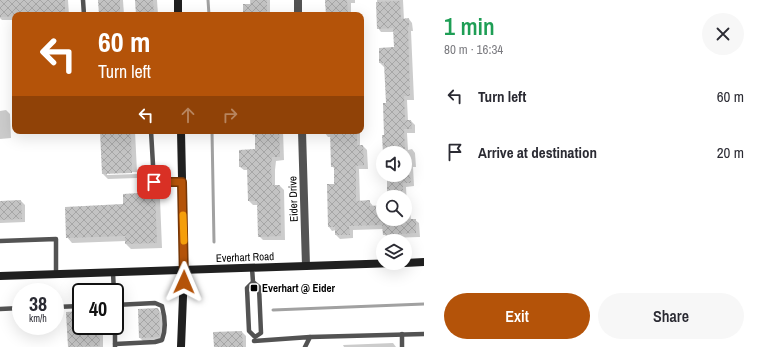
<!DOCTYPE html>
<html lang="en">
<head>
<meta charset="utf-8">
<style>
  :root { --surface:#fff; --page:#f7f7f7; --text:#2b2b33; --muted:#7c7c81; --accent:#b45309 }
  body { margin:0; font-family:"Archivo Narrow",sans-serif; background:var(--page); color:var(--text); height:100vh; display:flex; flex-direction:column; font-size:15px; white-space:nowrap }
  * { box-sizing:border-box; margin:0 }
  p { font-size:13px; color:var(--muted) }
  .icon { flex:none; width:22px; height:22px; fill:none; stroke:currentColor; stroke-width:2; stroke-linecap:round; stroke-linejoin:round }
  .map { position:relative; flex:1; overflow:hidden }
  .drawer { display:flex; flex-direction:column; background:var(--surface); width:340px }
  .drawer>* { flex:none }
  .banner { position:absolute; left:12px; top:12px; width:352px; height:122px; border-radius:8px; box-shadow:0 4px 16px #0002; background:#b45309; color:#fff; overflow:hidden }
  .buttons { position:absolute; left:376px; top:146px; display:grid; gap:8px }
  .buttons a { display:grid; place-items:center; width:36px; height:36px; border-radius:50%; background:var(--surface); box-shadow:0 4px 16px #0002; font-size:20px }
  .speed { position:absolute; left:12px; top:283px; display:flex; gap:8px; font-size:20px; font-weight:700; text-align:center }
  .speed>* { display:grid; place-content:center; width:52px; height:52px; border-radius:50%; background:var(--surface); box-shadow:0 4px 16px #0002; line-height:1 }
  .speed small { font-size:10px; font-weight:400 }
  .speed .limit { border:2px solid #111; border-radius:6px; background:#fff; color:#111 }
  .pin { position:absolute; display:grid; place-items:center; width:34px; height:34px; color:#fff; margin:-17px; border-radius:8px; box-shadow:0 2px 6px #0006 }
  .me { position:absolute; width:44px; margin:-22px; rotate:1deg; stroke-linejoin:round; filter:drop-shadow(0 0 3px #0008) }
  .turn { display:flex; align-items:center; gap:14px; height:84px; padding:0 20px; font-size:18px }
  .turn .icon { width:52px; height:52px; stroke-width:2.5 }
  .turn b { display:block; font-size:28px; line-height:34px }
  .lanes { display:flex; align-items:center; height:38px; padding:0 20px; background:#0003; justify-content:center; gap:20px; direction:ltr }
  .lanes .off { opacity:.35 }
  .round { display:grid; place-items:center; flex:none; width:42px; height:42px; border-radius:21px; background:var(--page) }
  .summary { display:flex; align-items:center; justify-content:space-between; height:68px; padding:0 20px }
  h1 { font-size:24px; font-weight:600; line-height:30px; color:#1e9e55 }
  .button { display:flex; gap:8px; margin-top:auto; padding:8px 20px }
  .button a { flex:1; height:46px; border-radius:24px; background:var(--accent); color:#fff; font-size:16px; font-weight:600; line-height:46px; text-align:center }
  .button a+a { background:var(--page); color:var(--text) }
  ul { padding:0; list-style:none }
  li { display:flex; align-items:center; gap:12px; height:56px; padding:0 20px }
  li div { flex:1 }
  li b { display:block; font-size:15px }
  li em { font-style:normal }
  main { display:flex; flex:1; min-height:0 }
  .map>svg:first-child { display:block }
</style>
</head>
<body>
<main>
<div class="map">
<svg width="424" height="347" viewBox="0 0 424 347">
  <defs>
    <pattern id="building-cross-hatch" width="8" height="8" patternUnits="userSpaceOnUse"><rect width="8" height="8" fill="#c3c3c3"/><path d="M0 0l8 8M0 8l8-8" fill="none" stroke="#a6a6a6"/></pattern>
  </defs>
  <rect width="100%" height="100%" fill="#fff"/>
  <!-- shadow -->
  <g fill="#0003">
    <path d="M0,0H68L69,15H15V20H2L0,18Z"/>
    <path d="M99,0H123L124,15H100Z"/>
    <path d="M136,0H157L158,15H137Z"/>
    <path d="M250,0H270V12H275L278,15H244L250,5Z"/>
    <path d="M325,0H355V3H351V15H327Z"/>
    <path d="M377,0H403L404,20L409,19L412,23L413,31H411L414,100H407L408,121H411L415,125V133H407L408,150L412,149L415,153L416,167H413L414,186L406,187L407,205L410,209L411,220H415L419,223L420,237L388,238L384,234V229L353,230V238L340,239L336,235V230L332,231L329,227L335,185V169L332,166L331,137H328L325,133V131H360V146H363L367,150L368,169H359L360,202L369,201L373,206H383V219H405V197H389L388,175H405V153H384L387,104L386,67H384L380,63L395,48L394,32H381L378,28Z"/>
    <path d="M14,49H15V73Z"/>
    <path d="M6,110L10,114L11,138L0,139V111Z"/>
    <path d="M101,131H135L137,172L107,173V175L137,174V178L108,179L103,174Z"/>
    <path d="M250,131H283L284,160L276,161L275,170V186H280L284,190L285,240H263L259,236L258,205H253L249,201L248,170H244L240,167L256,150V134L253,135Z"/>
    <path d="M155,193L160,199L162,248L131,249L126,244V241L72,243L67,237L125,205Z"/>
    <path d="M21,201L25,205V222L0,223V202Z"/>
    <path d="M158,309L163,315V340L144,342L140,338Z"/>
    <path d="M81,312V326H103V347H68Z"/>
    <path d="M242,332L246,336V347H215Z"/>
    <path d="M393,343L396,347H344L343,345Z"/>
  </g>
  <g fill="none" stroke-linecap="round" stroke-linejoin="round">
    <!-- stream -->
    <g stroke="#a1a1a1" stroke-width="3">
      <path d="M208,0L209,15"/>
      <path d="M212,131L214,242"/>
      <path d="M273,310L424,304"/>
    </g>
  </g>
  <!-- building -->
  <g fill="url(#building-cross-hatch)">
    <path d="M0,0H65V13L0,17Z"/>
    <path d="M98,0H120V15H99Z"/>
    <path d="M135,0H153L154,15H136Z"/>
    <path d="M251,0H267V15H243V4H251Z"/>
    <path d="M325,0H347L348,15H326Z"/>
    <path d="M400,1L401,19L409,18V27H408L410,96H404L405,120H411L412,129H404L405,153H383L382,135H384L383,103H386L384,63H379V48L394,47L393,28L377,29L376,2Z"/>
    <path d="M100,131H131L132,173L102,174Z"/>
    <path d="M255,131H279L280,157H272L271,166L272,185H280L281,236L258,237L257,201H248L247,167H239V150L255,149Z"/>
    <path d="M330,131H357V145H363L364,165L356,166V201L370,200V206L383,205V219H416V233L383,235L382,225L349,226L350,235H335V227H328L327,184H334V167H331Z"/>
    <path d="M387,175H410L411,183H403V191L387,192Z"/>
    <path d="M155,192L157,243L125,244V236L66,238L65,207L123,204V194Z"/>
    <path d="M21,200L22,219L0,220V201Z"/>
    <path d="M158,308L159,311L160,333L159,337L139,338L138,309Z"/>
    <path d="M81,311V326H99L100,346L68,347L66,312Z"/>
    <path d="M242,331L243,347H214L213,332Z"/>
  </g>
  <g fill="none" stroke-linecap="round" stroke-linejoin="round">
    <!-- lane -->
    <g stroke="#535353" stroke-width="4.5">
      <path d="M83,0L84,15"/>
      <path d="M151,131L154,182H182"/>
      <path d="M0,241L56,239V275"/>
      <path d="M252,268L253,282L259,287L261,333L255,337L249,331L247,288L253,282"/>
      <path d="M113,273L114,292"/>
      <path d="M115,305L155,303L162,306C165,317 166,330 162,340L155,342L115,344"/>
      <path d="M55,307L81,306"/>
      <path d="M0,309L21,308"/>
      <path d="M115,326V347"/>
      <path d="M402,334V347"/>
      <path d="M310,337L424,334"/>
      <path d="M254,341L310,337L305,347"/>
    </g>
    <!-- street -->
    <g stroke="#535353" stroke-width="8">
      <path d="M298,0V15"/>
      <path d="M302,131L306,266"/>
    </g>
    <!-- secondary -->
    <g stroke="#202020" stroke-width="8">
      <path d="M178,0V15"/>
      <path d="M181,131L184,271L181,347"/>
      <path d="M405,263L424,262"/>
      <path d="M0,276L396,263"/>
    </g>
  </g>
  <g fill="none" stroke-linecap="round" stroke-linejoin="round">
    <!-- route casing -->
    <g stroke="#753606" stroke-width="10">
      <path id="route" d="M154,182H182L184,282"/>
    </g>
    <!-- route -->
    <use href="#route" stroke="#b45309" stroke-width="7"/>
    <!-- slow -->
    <path stroke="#f59e0b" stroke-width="7" d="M183,215L184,241"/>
  </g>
  <!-- markers -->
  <rect fill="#000" stroke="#fff" stroke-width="1.5" x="250" y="284" width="8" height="8" rx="2"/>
  <g text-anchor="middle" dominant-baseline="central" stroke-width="3" stroke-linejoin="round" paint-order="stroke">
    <!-- street labels -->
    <g font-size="11" fill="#000" stroke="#fff">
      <text transform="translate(293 199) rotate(-92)">Eider Drive</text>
      <text transform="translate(245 257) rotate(-2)">Everhart Road</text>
    </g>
    <!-- poi labels -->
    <g font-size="11" font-weight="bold" fill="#000" stroke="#fff" text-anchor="start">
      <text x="262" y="288">Everhart @ Eider</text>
    </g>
  </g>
</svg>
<div class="buttons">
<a><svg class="icon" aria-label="sound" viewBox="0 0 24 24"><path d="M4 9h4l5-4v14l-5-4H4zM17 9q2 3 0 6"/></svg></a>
<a><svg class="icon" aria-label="search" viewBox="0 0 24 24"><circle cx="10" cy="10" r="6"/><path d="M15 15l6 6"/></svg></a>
<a><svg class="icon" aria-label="layers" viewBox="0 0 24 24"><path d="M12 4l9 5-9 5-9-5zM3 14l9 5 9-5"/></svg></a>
</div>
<div class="speed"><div>38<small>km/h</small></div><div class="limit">40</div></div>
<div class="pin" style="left:154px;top:182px;background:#d93025"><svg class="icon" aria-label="arrive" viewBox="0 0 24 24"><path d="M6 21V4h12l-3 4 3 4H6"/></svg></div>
<svg class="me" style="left:184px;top:282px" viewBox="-20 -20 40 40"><path d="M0-17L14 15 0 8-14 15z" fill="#b45309" stroke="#fff" stroke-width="4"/></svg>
<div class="banner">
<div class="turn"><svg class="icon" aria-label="left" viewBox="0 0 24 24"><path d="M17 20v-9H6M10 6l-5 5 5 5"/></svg><div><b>60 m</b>Turn left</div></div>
<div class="lanes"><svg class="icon" aria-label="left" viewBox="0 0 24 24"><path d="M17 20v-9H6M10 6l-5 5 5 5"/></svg><svg class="icon off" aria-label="ahead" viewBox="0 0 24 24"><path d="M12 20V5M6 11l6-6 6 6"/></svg><svg class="icon off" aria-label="right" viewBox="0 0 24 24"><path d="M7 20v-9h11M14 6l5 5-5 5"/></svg></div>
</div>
</div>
<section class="drawer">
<div class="summary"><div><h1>1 min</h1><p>80 m · 16:34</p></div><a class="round"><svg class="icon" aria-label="close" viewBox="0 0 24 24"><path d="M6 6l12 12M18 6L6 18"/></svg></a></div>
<ul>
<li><svg class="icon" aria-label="left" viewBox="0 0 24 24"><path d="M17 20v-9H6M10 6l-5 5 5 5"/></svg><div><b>Turn left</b></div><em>60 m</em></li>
<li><svg class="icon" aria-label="arrive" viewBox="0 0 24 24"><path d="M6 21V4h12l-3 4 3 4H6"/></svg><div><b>Arrive at destination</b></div><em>20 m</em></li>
</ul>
<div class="button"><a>Exit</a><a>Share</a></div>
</section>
</main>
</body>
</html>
